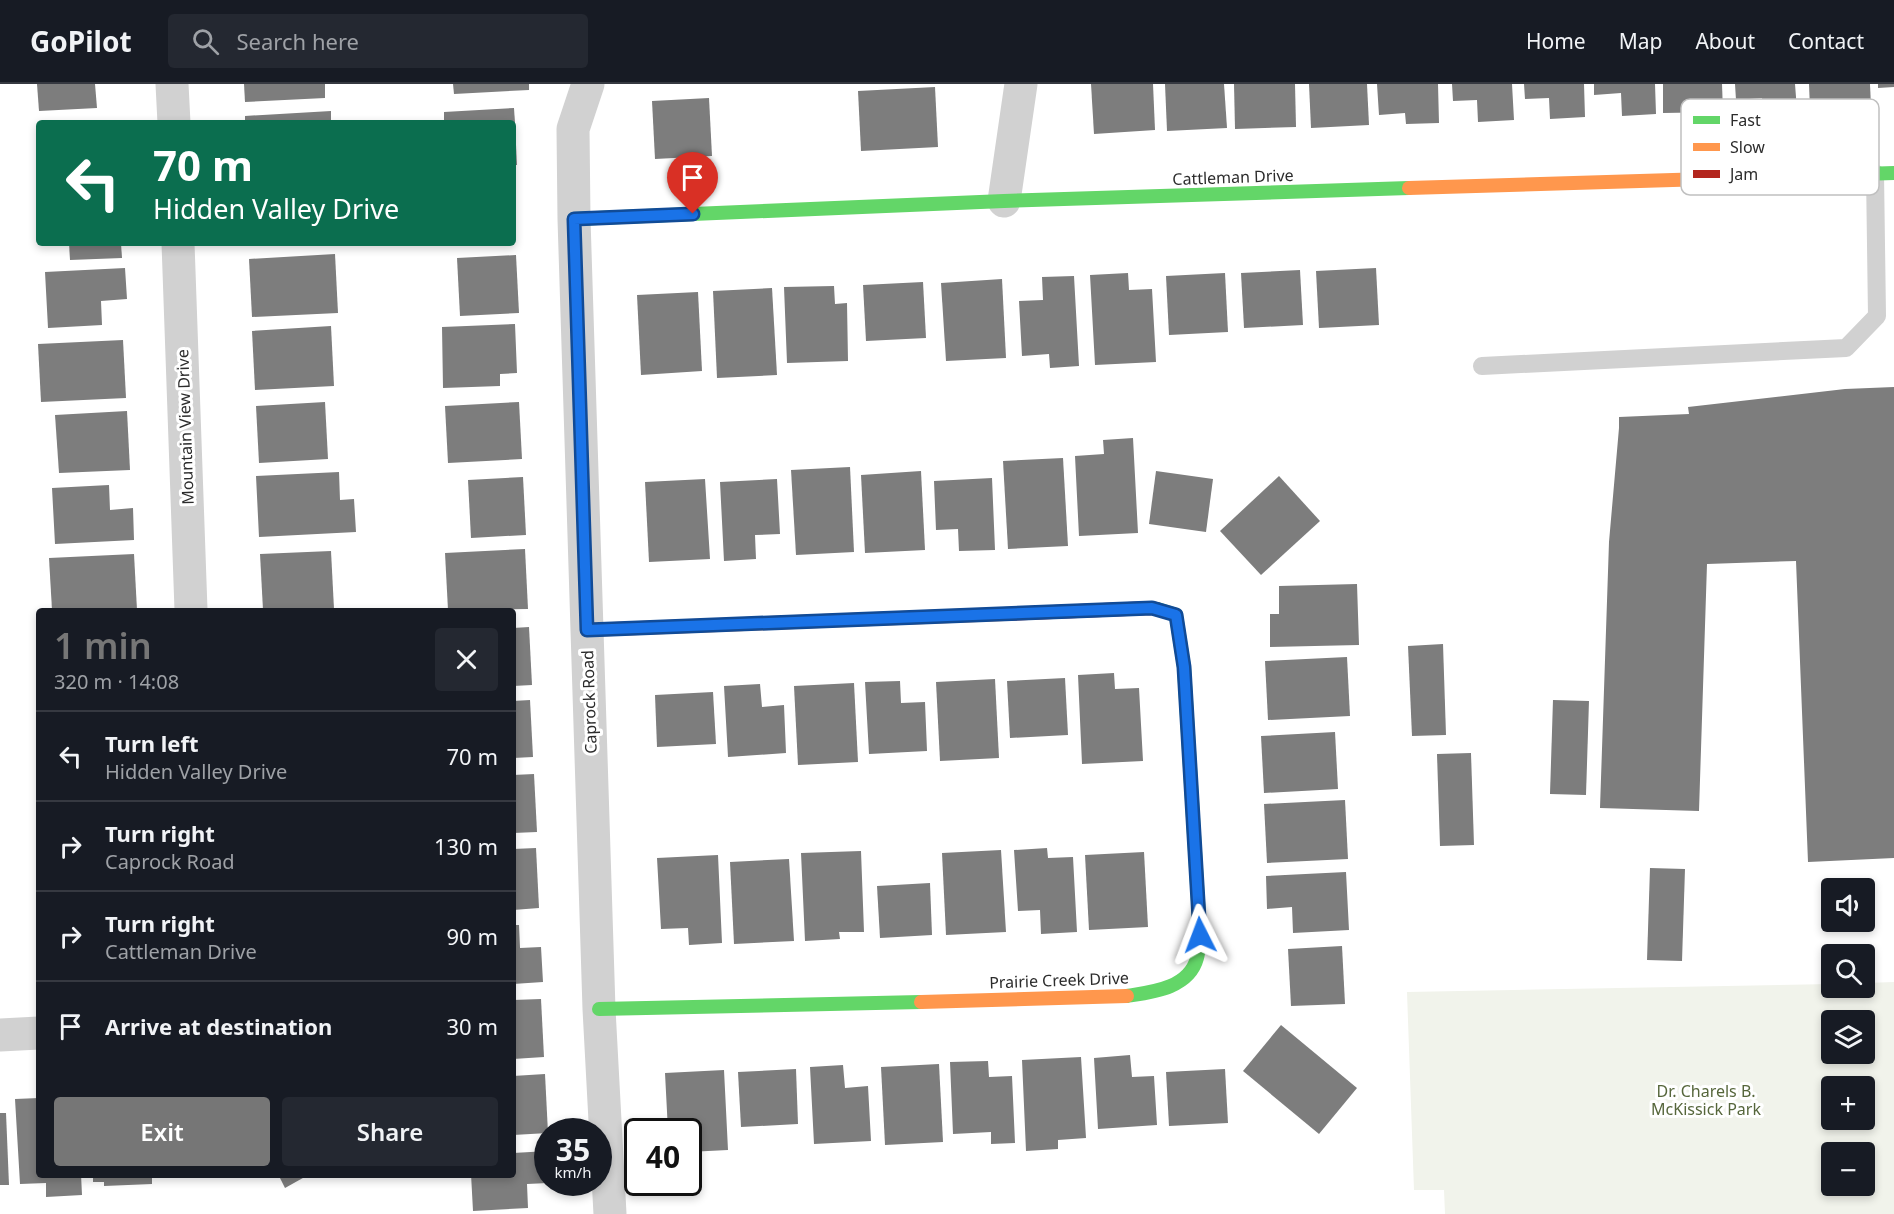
<!DOCTYPE html>
<html lang="en">
<head>
<meta charset="utf-8">
<style>
  :root { --surface:#171b24; --page:#242831; --text:#f1f3f6; --muted:#9ea1a6; --line:#363941; --accent:#767676 }
  body { margin:0; font-family:"Noto Sans",sans-serif; background:var(--page); color:var(--text); height:100vh; display:flex; flex-direction:column; font-size:22px; white-space:nowrap }
  * { box-sizing:border-box; margin:0 }
  p { font-size:20px; color:var(--muted) }
  .icon { flex:none; width:33px; height:33px; fill:none; stroke:currentColor; stroke-width:2; stroke-linecap:round; stroke-linejoin:round }
  .map { position:relative; flex:1; overflow:hidden }
  .sheet { position:absolute; left:36px; top:524px; width:480px; height:570px; display:flex; flex-direction:column; background:var(--surface); border-radius:6px; box-shadow:0 3px 9px #0003 }
  .sheet>* { flex:none }
  .guide { position:absolute; left:36px; top:36px; width:480px; height:126px; border-radius:6px; box-shadow:0 3px 9px #0003; background:#0b6e4f; color:#fff; overflow:hidden }
  .tools { position:absolute; left:1821px; top:794px; display:grid; gap:12px }
  .tools a { display:grid; place-items:center; width:54px; height:54px; border-radius:6px; background:var(--surface); box-shadow:0 3px 9px #0003; font-size:30px }
  .speed { position:absolute; left:534px; top:1034px; display:flex; gap:12px; font-size:30px; font-weight:700; text-align:center }
  .speed>* { display:grid; place-content:center; width:78px; height:78px; border-radius:50%; background:var(--surface); box-shadow:0 3px 9px #0003; line-height:1 }
  .speed small { font-size:15px; font-weight:400 }
  .speed .limit { border:3px solid #111; border-radius:9px; background:#fff; color:#111 }
  .pin { position:absolute; display:grid; place-items:center; width:51px; height:51px; color:#fff; margin:-62px -26px; border-radius:50% 50% 50% 0; rotate:-45deg; box-shadow:0 0 6px #0007 }
  .pin .icon { rotate:45deg }
  .me { position:absolute; width:66px; margin:-33px; rotate:357deg; stroke-linejoin:round; filter:drop-shadow(0 0 4px #0008) }
  .turn { display:flex; align-items:center; gap:21px; height:126px; padding:0 18px; font-size:27px }
  .turn .icon { width:78px; height:78px; stroke-width:2.5 }
  .turn b { display:block; font-size:42px; line-height:51px }
  .round { display:grid; place-items:center; flex:none; width:63px; height:63px; border-radius:6px; background:var(--page) }
  .overview { display:flex; align-items:center; justify-content:space-between; height:102px; padding:0 18px }
  h1 { font-size:36px; font-weight:600; line-height:45px; color:var(--accent) }
  .cta { display:flex; gap:12px; margin-top:auto; padding:12px 18px }
  .cta a { flex:1; height:69px; border-radius:6px; background:var(--accent); color:#fff; font-size:24px; font-weight:600; line-height:69px; text-align:center }
  .cta a+a { background:var(--page); color:var(--text) }
  ul { padding:0; list-style:none }
  li { display:flex; align-items:center; gap:18px; height:90px; padding:0 18px; border-top:2px solid var(--line) }
  li div { flex:1 }
  li b { display:block; font-size:22px }
  li em { font-style:normal }
  header { display:flex; align-items:center; gap:36px; box-sizing:border-box; height:84px; padding:0 30px; background:var(--surface); border-bottom:2px solid var(--line) }
  header strong { font-size:28px }
  nav { display:flex; gap:33px; margin-inline-start:auto; font-size:21px }
  .search { width:420px; height:54px; background:var(--page); display:flex; align-items:center; gap:15px; box-sizing:border-box; padding:0 21px; border-radius:6px; color:var(--muted); font-size:22px }
  .map>svg:first-child { display:block }
</style>
</head>
<body>
<header>
<strong>GoPilot</strong>
<div class="search"><svg class="icon" aria-label="search" viewBox="0 0 24 24"><circle cx="10" cy="10" r="6"/><path d="M15 15l6 6"/></svg>Search here</div>
<nav><a>Home</a><a>Map</a><a>About</a><a>Contact</a></nav>
</header>
<div class="map">
<svg width="1894" height="1130" viewBox="0 0 1894 1130">
  <rect width="100%" height="100%" fill="#fff"/>
  <!-- green -->
  <path fill="#f1f3eb" fill-rule="evenodd" d="M1894,898V1130H1445L1444,1106H1414L1407,908L1831,900L1832,903H1864L1865,899ZM1832,936H1864V969H1832ZM1832,1002H1864V1035H1832ZM1832,1068H1864V1101H1832Z"/>
  <!-- building -->
  <g fill="#7d7d7d">
    <path d="M37,0H95L97,24L39,27Z"/>
    <path d="M244,0H325V14L245,18Z"/>
    <path d="M453,0H529V6L454,10Z"/>
    <path d="M1091,0H1153L1155,46L1094,50Z"/>
    <path d="M1165,0H1224L1227,44L1167,47Z"/>
    <path d="M1234,0H1295L1296,43L1235,45Z"/>
    <path d="M1309,0H1367L1369,41L1311,44Z"/>
    <path d="M1377,0H1438L1439,39L1406,40L1405,29L1379,31Z"/>
    <path d="M1452,0H1512L1514,36L1478,38L1477,16L1453,17Z"/>
    <path d="M1524,0H1584L1585,33L1550,35L1549,14L1525,15Z"/>
    <path d="M1594,0H1655L1656,30L1622,32L1621,9L1594,11Z"/>
    <path d="M1663,0H1722L1723,28L1663,29Z"/>
    <path d="M1735,0H1795L1797,26L1763,27L1762,14L1736,16Z"/>
    <path d="M1809,0H1870L1871,22L1810,25Z"/>
    <path d="M1878,0H1894V3L1878,4Z"/>
    <path d="M935,3L938,63L861,67L858,7Z"/>
    <path d="M709,14L712,72L655,75L652,17Z"/>
    <path d="M514,24L515,39H444V28Z"/>
    <path d="M331,27V39H245V32Z"/>
    <path d="M513,41H515L517,81H513Z"/>
    <path d="M69,159H121L122,174L70,176Z"/>
    <path d="M251,159H276V161L251,162Z"/>
    <path d="M335,170L338,229L252,233L249,175Z"/>
    <path d="M516,171L519,229L460,232L457,174Z"/>
    <path d="M125,184L127,215L101,217L102,241L48,244L45,188Z"/>
    <path d="M1376,184L1379,241L1319,244L1316,187Z"/>
    <path d="M1300,186L1303,241L1244,244L1241,189Z"/>
    <path d="M1128,189L1129,206L1152,205L1156,278L1095,281L1090,191Z"/>
    <path d="M1225,189L1228,248L1169,251L1166,192Z"/>
    <path d="M1074,192L1079,282L1050,284L1049,270L1022,272L1019,217L1043,216L1042,193Z"/>
    <path d="M1002,195L1006,274L946,277L941,199Z"/>
    <path d="M923,198L926,254L866,257L863,201Z"/>
    <path d="M834,202L835,220L847,219L848,277L787,279L784,203Z"/>
    <path d="M772,204L777,291L717,294L713,207Z"/>
    <path d="M698,208L702,287L641,291L637,211Z"/>
    <path d="M515,240L517,289L500,290V302L443,304L442,243Z"/>
    <path d="M331,242L334,302L255,306L252,247Z"/>
    <path d="M123,256L126,314L41,318L38,260Z"/>
    <path d="M1894,303V774L1808,778L1796,477L1707,480L1699,727L1600,724L1609,458L1619,344V333L1689,330L1688,323L1845,305Z"/>
    <path d="M325,318L328,375L259,379L256,322Z"/>
    <path d="M519,318L522,375L448,379L445,322Z"/>
    <path d="M127,327L130,386L59,389L55,331Z"/>
    <path d="M1133,354L1138,449L1079,452L1075,372L1104,370L1103,356Z"/>
    <path d="M1063,374L1068,462L1008,465L1003,377Z"/>
    <path d="M850,383L854,468L796,471L791,386Z"/>
    <path d="M921,387L925,466L865,469L861,391Z"/>
    <path d="M1156,387L1213,395L1206,448L1149,440Z"/>
    <path d="M339,388L340,416L354,415L356,448L259,453L256,392Z"/>
    <path d="M1279,392L1320,437L1261,491L1220,447Z"/>
    <path d="M523,393L526,451L471,454L468,396Z"/>
    <path d="M992,394L995,466L959,467L958,445L936,446L934,397Z"/>
    <path d="M705,395L710,475L649,478L645,398Z"/>
    <path d="M777,395L780,450L755,451L756,475L724,477L720,398Z"/>
    <path d="M109,401L110,426L133,424L134,456L55,460L52,404Z"/>
    <path d="M525,465L528,525L448,526L445,469Z"/>
    <path d="M331,467L334,525L263,526L260,470Z"/>
    <path d="M134,470L137,526H52L49,474Z"/>
    <path d="M1357,500L1359,561L1270,563V530H1279V502Z"/>
    <path d="M529,543L532,601L513,602V544Z"/>
    <path d="M1443,560L1446,651L1412,652L1408,562Z"/>
    <path d="M1347,573L1350,632L1268,636L1265,577Z"/>
    <path d="M1114,589L1115,605L1139,604L1143,677L1082,680L1078,591Z"/>
    <path d="M1065,594L1068,651L1010,654L1007,597Z"/>
    <path d="M995,595L999,674L940,677L936,598Z"/>
    <path d="M900,597L901,619L925,618L927,667L869,670L865,598Z"/>
    <path d="M854,599L858,678L798,681L794,602Z"/>
    <path d="M760,600L762,623L784,621L786,669L728,673L724,602Z"/>
    <path d="M713,608L716,660L657,663L655,611Z"/>
    <path d="M530,616L533,673L513,674V617Z"/>
    <path d="M1553,616L1589,617L1586,711L1550,710Z"/>
    <path d="M1335,648L1338,705L1264,709L1261,652Z"/>
    <path d="M1471,669L1474,761L1440,762L1437,670Z"/>
    <path d="M534,690L537,748L513,749V691Z"/>
    <path d="M1345,716L1348,775L1267,779L1264,720Z"/>
    <path d="M536,764L539,824L513,826V765Z"/>
    <path d="M1047,764L1048,774L1073,773L1077,848L1041,850L1040,826L1018,827L1014,766Z"/>
    <path d="M1001,766L1006,848L946,851L942,769Z"/>
    <path d="M861,767L864,848H839L840,855L805,857L801,769Z"/>
    <path d="M1144,768L1148,843L1089,846L1085,771Z"/>
    <path d="M718,771L722,859L689,861L688,844L661,845L657,774Z"/>
    <path d="M789,775L794,857L734,860L730,778Z"/>
    <path d="M1650,784L1685,785L1682,877L1647,876Z"/>
    <path d="M1346,788L1349,846L1293,849L1292,823L1267,825L1266,792Z"/>
    <path d="M930,799L932,851L880,854L877,802Z"/>
    <path d="M513,841H519L520,864L541,863L543,898L513,900Z"/>
    <path d="M1342,862L1345,920L1291,922L1288,865Z"/>
    <path d="M541,915L544,973L513,975V916Z"/>
    <path d="M1281,941L1357,1004L1319,1050L1243,987Z"/>
    <path d="M1130,971L1132,993L1154,992L1157,1041L1098,1045L1094,974Z"/>
    <path d="M1081,973L1086,1054L1058,1056V1065L1026,1067L1022,976Z"/>
    <path d="M988,977L989,993L1012,992L1015,1059L991,1060V1048L953,1050L950,978Z"/>
    <path d="M939,980L943,1058L885,1061L881,983Z"/>
    <path d="M843,981L845,1004L868,1002L871,1057L814,1060L810,983Z"/>
    <path d="M796,985L798,1040L741,1043L738,988Z"/>
    <path d="M1225,985L1228,1039L1169,1042L1166,988Z"/>
    <path d="M724,986L728,1066L688,1068V1047H668L665,989Z"/>
    <path d="M545,990L548,1049L513,1051V992Z"/>
    <path d="M39,1014V1090H81L82,1111L46,1113V1099L20,1100L15,1015Z"/>
    <path d="M0,1029H6L9,1101H0Z"/>
    <path d="M548,1067V1099L527,1100L528,1124L473,1127L471,1090H513V1069Z"/>
    <path d="M93,1090H152V1100L104,1102V1098H93Z"/>
    <path d="M278,1090H310L285,1104Z"/>
  </g>
  <g fill="none" stroke-linecap="round" stroke-linejoin="round">
    <!-- lane -->
    <path stroke="#d1d1d1" stroke-width="18" d="M1482,282L1846,264L1877,232L1875,89"/>
    <!-- street -->
    <g stroke="#d1d1d1" stroke-width="33">
      <path d="M172,0L174,39"/>
      <path d="M588,0L573,45L574,135L599,925L610,1130"/>
      <path d="M1004,117L1021,0"/>
      <path d="M178,159L191,526"/>
      <path d="M0,951L39,949"/>
    </g>
    <!-- fast -->
    <g stroke="#63d668" stroke-width="14">
      <path d="M1739,94L1894,89"/>
      <path d="M574,135L1004,117L1409,104"/>
      <path d="M1127,912C1153,908 1189,904 1197,874C1199,867 1199,859 1200,851L1184,583L1176,531L1157,525"/>
      <path d="M599,925L921,918"/>
    </g>
    <!-- slow -->
    <g stroke="#ff974d" stroke-width="14">
      <path d="M1409,104L1739,94"/>
      <path d="M587,546L1004,530"/>
      <path d="M921,918L1127,912"/>
    </g>
    <!-- jam -->
    <path stroke="#b3261e" stroke-width="14" d="M1004,530L1152,524L1157,525"/>
  </g>
  <g fill="none" stroke-linecap="round" stroke-linejoin="round">
    <!-- route casing -->
    <g stroke="#114b97" stroke-width="15">
      <path id="route" d="M693,130L574,135L587,546L1152,524L1176,531L1184,583L1200,851"/>
    </g>
    <!-- route -->
    <use href="#route" stroke="#1a73e8" stroke-width="10"/>
  </g>
  <g text-anchor="middle" dominant-baseline="central" stroke-width="6" stroke-linejoin="round" paint-order="stroke">
    <!-- street labels -->
    <g font-size="16" fill="#2c2c2c" stroke="#fff">
      <text transform="translate(1233 93) rotate(-2)">Cattleman Drive</text>
      <text transform="translate(185 343) rotate(-92)">Mountain View Drive</text>
      <text transform="translate(589 618) rotate(-92)">Caprock Road</text>
      <text transform="translate(1059 896) rotate(-2)">Prairie Creek Drive</text>
    </g>
    <!-- park labels -->
    <g font-size="16" fill="#56663b" stroke="#fff">
      <text x="1706" y="1007">Dr. Charels B.<tspan x="1706" dy="18">McKissick Park</tspan></text>
    </g>
  </g>
  <!-- legend -->
  <rect x="1681" y="15" width="198" height="96" rx="9" fill="#fff" stroke="#c0c0c0" stroke-width="1.5"/>
  <rect x="1693" y="32" width="27" height="8" fill="#63d668"/>
  <rect x="1693" y="59" width="27" height="8" fill="#ff974d"/>
  <rect x="1693" y="86" width="27" height="8" fill="#b3261e"/>
  <g font-size="16" fill="#2c2c2c">
    <text x="1730" y="42">Fast</text>
    <text x="1730" y="69">Slow</text>
    <text x="1730" y="96">Jam</text>
  </g>
</svg>
<div class="tools">
<a><svg class="icon" aria-label="sound" viewBox="0 0 24 24"><path d="M4 9h4l5-4v14l-5-4H4zM17 9q2 3 0 6"/></svg></a>
<a><svg class="icon" aria-label="search" viewBox="0 0 24 24"><circle cx="10" cy="10" r="6"/><path d="M15 15l6 6"/></svg></a>
<a><svg class="icon" aria-label="layers" viewBox="0 0 24 24"><path d="M12 4l9 5-9 5-9-5zM3 14l9 5 9-5"/></svg></a>
<a>+</a>
<a>−</a>
</div>
<div class="speed"><div>35<small>km/h</small></div><div class="limit">40</div></div>
<div class="pin" style="left:693px;top:130px;background:#d93025"><svg class="icon" aria-label="arrive" viewBox="0 0 24 24"><path d="M6 21V4h12l-3 4 3 4H6"/></svg></div>
<svg class="me" style="left:1200px;top:851px" viewBox="-20 -20 40 40"><path d="M0-17L14 15 0 8-14 15z" fill="#1a73e8" stroke="#fff" stroke-width="4"/></svg>
<div class="guide">
<div class="turn"><svg class="icon" aria-label="left" viewBox="0 0 24 24"><path d="M17 20v-9H6M10 6l-5 5 5 5"/></svg><div><b>70 m</b>Hidden Valley Drive</div></div>
</div>
<section class="sheet">
<div class="overview"><div><h1>1 min</h1><p>320 m · 14:08</p></div><a class="round"><svg class="icon" aria-label="close" viewBox="0 0 24 24"><path d="M6 6l12 12M18 6L6 18"/></svg></a></div>
<ul>
<li><svg class="icon" aria-label="left" viewBox="0 0 24 24"><path d="M17 20v-9H6M10 6l-5 5 5 5"/></svg><div><b>Turn left</b><p>Hidden Valley Drive</p></div><em>70 m</em></li>
<li><svg class="icon" aria-label="right" viewBox="0 0 24 24"><path d="M7 20v-9h11M14 6l5 5-5 5"/></svg><div><b>Turn right</b><p>Caprock Road</p></div><em>130 m</em></li>
<li><svg class="icon" aria-label="right" viewBox="0 0 24 24"><path d="M7 20v-9h11M14 6l5 5-5 5"/></svg><div><b>Turn right</b><p>Cattleman Drive</p></div><em>90 m</em></li>
<li><svg class="icon" aria-label="arrive" viewBox="0 0 24 24"><path d="M6 21V4h12l-3 4 3 4H6"/></svg><div><b>Arrive at destination</b></div><em>30 m</em></li>
</ul>
<div class="cta"><a>Exit</a><a>Share</a></div>
</section>
</div>
</body>
</html>
